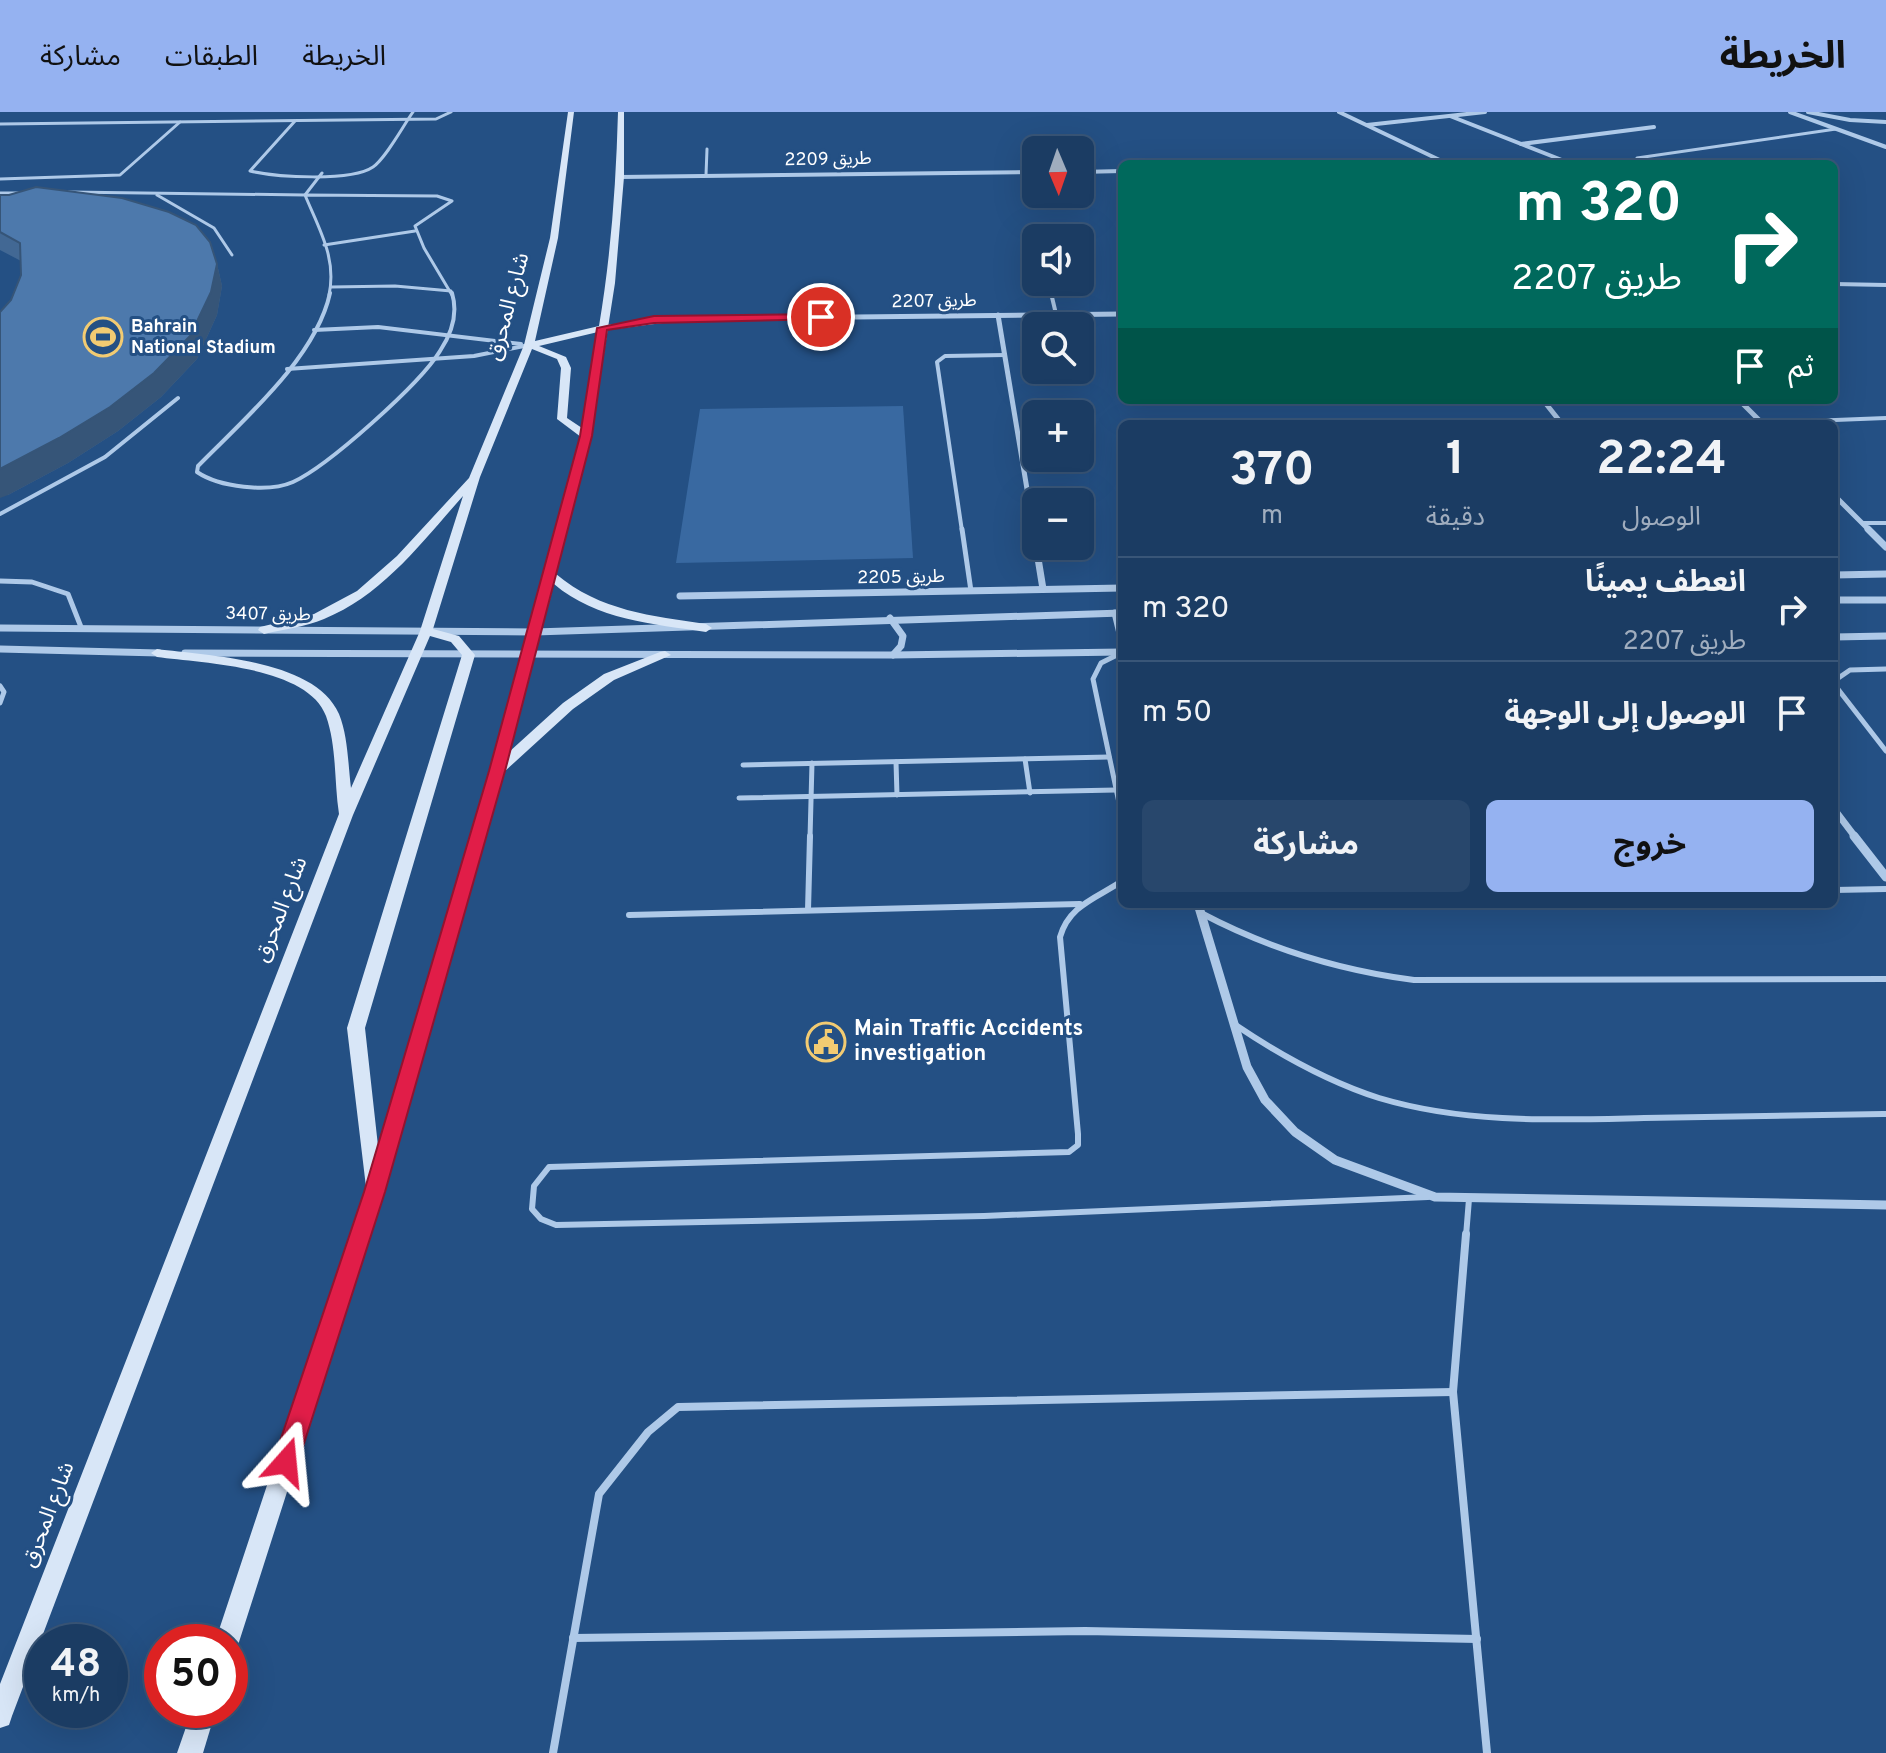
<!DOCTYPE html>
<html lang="ar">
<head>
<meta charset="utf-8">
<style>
  :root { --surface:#1b3c63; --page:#28476c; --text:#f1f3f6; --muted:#a0adbe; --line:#395678; --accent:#95b2f1 }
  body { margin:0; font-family:Overpass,"Noto Sans Arabic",sans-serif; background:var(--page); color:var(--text); direction:rtl; height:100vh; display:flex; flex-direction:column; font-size:30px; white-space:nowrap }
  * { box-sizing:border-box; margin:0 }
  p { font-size:26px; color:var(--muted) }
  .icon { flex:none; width:44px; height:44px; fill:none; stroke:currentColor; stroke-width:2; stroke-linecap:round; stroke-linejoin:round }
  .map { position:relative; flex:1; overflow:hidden; direction:ltr }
  .details { position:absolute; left:1118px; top:308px; width:720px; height:488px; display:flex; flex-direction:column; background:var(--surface); border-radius:12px; box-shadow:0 8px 32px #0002,0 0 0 2px var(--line); direction:rtl }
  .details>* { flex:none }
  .banner { position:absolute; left:1118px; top:48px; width:720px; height:244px; border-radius:12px; box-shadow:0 8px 32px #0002,0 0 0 2px var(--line); direction:rtl; background:#00695c; color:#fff; overflow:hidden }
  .needle { width:52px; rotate:178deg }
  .tools { position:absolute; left:1022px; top:24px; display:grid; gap:16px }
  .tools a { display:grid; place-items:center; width:72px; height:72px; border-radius:12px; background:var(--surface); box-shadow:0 8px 32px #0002,0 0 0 2px var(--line); font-size:40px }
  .speed { position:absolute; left:24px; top:1512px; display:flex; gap:16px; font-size:40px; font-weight:700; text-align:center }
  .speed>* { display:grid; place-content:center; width:104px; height:104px; border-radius:50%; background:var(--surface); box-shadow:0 8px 32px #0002,0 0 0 2px var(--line); line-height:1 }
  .speed small { font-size:20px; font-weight:400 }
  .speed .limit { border:12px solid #d22; background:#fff; color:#111 }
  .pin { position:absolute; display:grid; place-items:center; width:68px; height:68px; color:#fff; margin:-34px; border:4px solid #fff; border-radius:50%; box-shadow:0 2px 8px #0007 }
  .me { position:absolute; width:88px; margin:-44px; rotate:18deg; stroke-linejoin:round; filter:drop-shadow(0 0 6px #0008) }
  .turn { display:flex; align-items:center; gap:28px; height:168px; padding:0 24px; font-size:36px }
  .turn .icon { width:104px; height:104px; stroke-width:2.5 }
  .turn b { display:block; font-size:56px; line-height:68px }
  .then { display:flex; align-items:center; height:76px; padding:0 24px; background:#0003; gap:16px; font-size:30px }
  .eta { display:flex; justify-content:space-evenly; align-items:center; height:136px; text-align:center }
  .eta b { font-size:48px; font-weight:700; line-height:56px }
  .primary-button { display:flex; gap:16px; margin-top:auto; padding:16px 24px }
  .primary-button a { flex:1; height:92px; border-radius:12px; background:var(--accent); color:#111; font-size:32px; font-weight:700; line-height:92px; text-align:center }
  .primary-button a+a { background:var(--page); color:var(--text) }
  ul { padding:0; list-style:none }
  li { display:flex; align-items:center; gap:24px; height:104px; padding:0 24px; border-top:2px solid var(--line) }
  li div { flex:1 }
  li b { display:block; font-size:30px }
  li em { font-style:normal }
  header { display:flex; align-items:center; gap:48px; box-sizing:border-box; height:112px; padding:0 40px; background:var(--accent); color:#111 }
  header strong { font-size:38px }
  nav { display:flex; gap:44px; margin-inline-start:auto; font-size:28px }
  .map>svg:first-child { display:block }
</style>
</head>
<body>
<header>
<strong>الخريطة</strong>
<nav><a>الخريطة</a><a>الطبقات</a><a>مشاركة</a></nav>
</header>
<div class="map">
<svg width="1886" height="1641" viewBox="0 0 1886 1641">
  <rect width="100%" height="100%" fill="#245084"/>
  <!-- green -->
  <path fill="#3969a1" d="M903,294L913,446L676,451L700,297Z"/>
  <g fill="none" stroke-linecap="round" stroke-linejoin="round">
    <!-- service-far4 -->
    <g stroke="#aec9e8" stroke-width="3">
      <path d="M295,9L250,59C276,65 351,70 373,55C386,46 403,14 413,0"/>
      <path d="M0,12L436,7L451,0"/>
      <path d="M1637,46L1836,17"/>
      <path d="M706,63L707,37"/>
      <path d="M0,67L120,63L180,10"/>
      <path d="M68,80L305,83L322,61"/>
      <path d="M0,81H24"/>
      <path d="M157,83L214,116L232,143"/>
      <path d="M324,133L415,119"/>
      <path d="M1048,170L1051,183"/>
      <path d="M331,175L395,174L451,179"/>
      <path d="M329,183C337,146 319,117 305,83L437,84L452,89L415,114L424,136L452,183"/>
    </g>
    <!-- service-far3 -->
    <g stroke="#aec9e8" stroke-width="4">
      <path d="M330,181C316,246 243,308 198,354L197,360C219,375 268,381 293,370C328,354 420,272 440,239C452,221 458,201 452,181"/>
      <path d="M1051,181L1056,202"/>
      <path d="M314,218L378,215L521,232"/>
      <path d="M287,257L474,244L529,233"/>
      <path d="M1762,311L1886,306"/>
      <path d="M0,402L105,345L178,286"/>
      <path d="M1863,411H1886"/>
      <path d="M962,419L937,250L945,244L1005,243"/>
    </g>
    <!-- service-far2 -->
    <g stroke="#aec9e8" stroke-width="5">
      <path d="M962,417L971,479"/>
      <path d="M0,469L32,470L68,482L81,515"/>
      <path d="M1119,542L1101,551L1093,567L1122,705"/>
      <path d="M1834,569L1850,558L1886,557"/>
      <path d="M1834,572L1886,639"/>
      <path d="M0,574L4,580L0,591"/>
      <path d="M1025,647L1030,681"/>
      <path d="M896,650L897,683"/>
      <path d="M743,653L1109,645"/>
      <path d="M739,686L1116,678"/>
      <path d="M810,726L812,651"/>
    </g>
    <!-- service-far1 -->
    <g stroke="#aec9e8" stroke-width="6">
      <path d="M1122,769C1097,786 1069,793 1060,825L1078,1022V1033L1069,1040L549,1055L534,1074L532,1097L541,1107L556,1113L984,1104L1428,1085"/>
      <path d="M1834,778L1886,777"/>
      <path d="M808,798L810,724"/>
      <path d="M1201,801C1269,837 1338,858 1414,868L1886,867"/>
      <path d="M629,803L1080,792"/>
      <path d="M1234,912C1280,943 1326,969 1379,986C1466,1012 1555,1008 1644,1006C1724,1005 1805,1003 1886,1002"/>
      <path d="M1466,1124L1469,1087"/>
    </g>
    <!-- service -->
    <g stroke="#aec9e8" stroke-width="8">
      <path d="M1466,1122L1453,1280L1487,1641"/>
      <path d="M573,1526L1085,1519L1477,1527"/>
      <path d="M553,1641L599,1382L648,1320L678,1295L1453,1280"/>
    </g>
    <!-- minor-far3 -->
    <g stroke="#aec9e8" stroke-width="4">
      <path d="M1339,0L1448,52"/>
      <path d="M1790,0L1886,35"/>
      <path d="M1808,0L1850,8L1886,10"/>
      <path d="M1450,4L1572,52"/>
      <path d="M1367,13L1485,0"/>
      <path d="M1521,32L1654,15"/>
      <path d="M1080,60L1122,59"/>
      <path d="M620,65L1036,60"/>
      <path d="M1834,172L1886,173"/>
    </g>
    <!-- minor-far2 -->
    <g stroke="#aec9e8" stroke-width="5">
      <path d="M998,203L1034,419"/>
      <path d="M603,216L674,207L1122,202"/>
      <path d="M1543,288L1562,312"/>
      <path d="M1739,288L1763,312"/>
      <path d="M1834,383L1870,419"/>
    </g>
    <!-- minor-far1 -->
    <g stroke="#aec9e8" stroke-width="7">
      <path d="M1033,417L1036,432"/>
      <path d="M1868,417L1886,435"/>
      <path d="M1036,434L1043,477"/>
      <path d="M1834,463L1886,462"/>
      <path d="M680,484L1122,476"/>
      <path d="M1834,488H1886"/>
      <path d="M1115,501L1122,530"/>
      <path d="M890,506L903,524L901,534L893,543"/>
      <path d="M0,516L535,520L1122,501"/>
      <path d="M1834,525L1886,524"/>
      <path d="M0,537L159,541"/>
      <path d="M185,541L892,543L1122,540"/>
      <path d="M1834,697L1856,726"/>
    </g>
    <!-- minor -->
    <g stroke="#aec9e8" stroke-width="9">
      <path d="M1854,724L1886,765"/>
      <path d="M1198,792L1247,955L1265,988L1295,1020L1335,1048L1435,1085L1886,1093"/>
    </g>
    <!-- secondary -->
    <g fill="#d8e6f7" fill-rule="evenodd">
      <path d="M568,0H574L558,126L535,229L599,214C611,143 616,72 618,0H624V65L615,171L591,324L556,462C600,499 652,504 706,512L712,516L706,520C654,512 596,508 554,472L509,640L563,591L604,562L660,540L665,539L671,543L614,568L573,597L504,660L383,1080L239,1530L235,1538L230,1540V1530H215L366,1075L347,916L462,543L451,530L430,524L353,703L12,1604L9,1613L0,1616V1572L339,702C334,670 337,635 326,604C308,554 201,551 157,545L151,541L157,537C209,544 315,547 339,602C348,624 348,652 351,676L420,519L463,384C422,430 383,483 324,507C305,515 284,517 264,522L258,518L260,515L314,502L357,479L397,444L469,366L524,233L550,126ZM598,220L582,316L567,306L571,256L566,245L539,234ZM532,237L557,247L561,256L557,307L581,325L490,659L378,1034L365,916L475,543L459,524L433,517L480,365Z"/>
      <path d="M192,1598H216L203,1641H177Z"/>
    </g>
  </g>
  <!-- wall -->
  <path fill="#426894" d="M0,83L217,152L222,174L217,203L197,247L161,285L118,319L68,351L8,383L11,188L21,163V149L0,138Z"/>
  <!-- shaded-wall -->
  <path fill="#365578" d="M217,152L222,174L217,203L197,247L161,285L118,319L68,351L8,383L0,386V357Z"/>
  <!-- building -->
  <path fill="#4d79ac" stroke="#365578" stroke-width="2" d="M36,75L122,86L169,100L196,113L210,130L217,152L211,180L190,224L154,261L110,295L59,326L0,357V200L11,188L21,163L20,131L0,120V83H9Z"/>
  <!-- route -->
  <path fill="#e11d48" stroke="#92132f" stroke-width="2" d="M821,202L826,205L825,207L654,211L607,218L592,324L505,659L385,1080L298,1350L295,1358L286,1361L277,1358L273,1350L364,1080L489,659L580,324L597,216L654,204Z"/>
  <!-- icons -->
  <defs>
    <g id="stadium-ring" transform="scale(2)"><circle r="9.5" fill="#245084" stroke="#f2cb72" stroke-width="1.5"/><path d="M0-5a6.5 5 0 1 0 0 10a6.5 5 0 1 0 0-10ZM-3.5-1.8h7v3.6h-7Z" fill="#f2cb72"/></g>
    <g id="civic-ring" transform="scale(2)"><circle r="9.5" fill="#245084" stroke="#f2cb72" stroke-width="1.5"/><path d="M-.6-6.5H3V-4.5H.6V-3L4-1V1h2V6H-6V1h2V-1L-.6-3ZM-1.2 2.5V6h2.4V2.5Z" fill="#f2cb72"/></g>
  </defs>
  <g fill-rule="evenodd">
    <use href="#stadium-ring" x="103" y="225"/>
    <use href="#civic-ring" x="826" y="930"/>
  </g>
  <g text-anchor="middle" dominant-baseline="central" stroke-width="6" stroke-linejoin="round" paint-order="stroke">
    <!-- far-street labels -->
    <g font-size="18" fill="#fff" stroke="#245084">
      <text transform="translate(828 48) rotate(-1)">طريق 2209</text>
      <text transform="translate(934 190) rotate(-1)">طريق 2207</text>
      <text transform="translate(901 466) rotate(-1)">طريق 2205</text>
      <text transform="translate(268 503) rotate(1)">طريق 3407</text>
    </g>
    <!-- far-poi labels -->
    <g font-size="18" font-weight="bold" fill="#fff" stroke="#245084" text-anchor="start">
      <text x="131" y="215">Bahrain<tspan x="131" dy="21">National Stadium</tspan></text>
    </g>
    <!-- street labels -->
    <g font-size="22" fill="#fff" stroke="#245084">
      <text transform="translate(509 195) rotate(-75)">شارع المحرق</text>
      <text transform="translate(282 798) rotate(-69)">شارع المحرق</text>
      <text transform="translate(49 1403) rotate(-69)">شارع المحرق</text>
    </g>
    <!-- poi labels -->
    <g font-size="22" font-weight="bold" fill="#fff" stroke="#245084" text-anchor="start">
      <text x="854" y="917">Main Traffic Accidents<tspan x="854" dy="25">investigation</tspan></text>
    </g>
  </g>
</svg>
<div class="tools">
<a><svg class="needle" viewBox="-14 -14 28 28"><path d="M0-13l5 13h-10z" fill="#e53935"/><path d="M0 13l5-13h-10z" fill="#a0adbe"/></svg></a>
<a><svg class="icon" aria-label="sound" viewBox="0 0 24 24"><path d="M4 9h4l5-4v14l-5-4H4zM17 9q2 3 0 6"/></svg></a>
<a><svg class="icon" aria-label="search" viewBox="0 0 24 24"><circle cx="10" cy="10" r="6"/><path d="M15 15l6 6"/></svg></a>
<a>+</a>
<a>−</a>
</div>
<div class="speed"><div>48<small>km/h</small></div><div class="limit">50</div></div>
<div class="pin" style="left:821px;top:205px;background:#d93025"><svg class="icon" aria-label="arrive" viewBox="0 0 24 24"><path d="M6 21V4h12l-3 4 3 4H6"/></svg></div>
<svg class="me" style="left:286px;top:1350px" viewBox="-20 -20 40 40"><path d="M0-17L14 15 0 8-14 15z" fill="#e11d48" stroke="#fff" stroke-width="4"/></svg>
<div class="banner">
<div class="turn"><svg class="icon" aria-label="right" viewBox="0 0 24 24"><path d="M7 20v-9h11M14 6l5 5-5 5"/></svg><div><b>320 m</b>طريق 2207</div></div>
<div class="then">ثم<svg class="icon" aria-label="arrive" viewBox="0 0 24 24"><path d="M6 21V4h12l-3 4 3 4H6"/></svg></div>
</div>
<section class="details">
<div class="eta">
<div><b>22:24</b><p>الوصول</p></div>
<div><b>1</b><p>دقيقة</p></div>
<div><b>370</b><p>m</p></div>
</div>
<ul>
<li><svg class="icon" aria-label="right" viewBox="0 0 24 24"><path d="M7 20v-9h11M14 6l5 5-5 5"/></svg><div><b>انعطف يمينًا</b><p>طريق 2207</p></div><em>320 m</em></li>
<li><svg class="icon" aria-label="arrive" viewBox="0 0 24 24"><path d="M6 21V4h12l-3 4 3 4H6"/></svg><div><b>الوصول إلى الوجهة</b></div><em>50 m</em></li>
</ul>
<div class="primary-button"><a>خروج</a><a>مشاركة</a></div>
</section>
</div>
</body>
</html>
